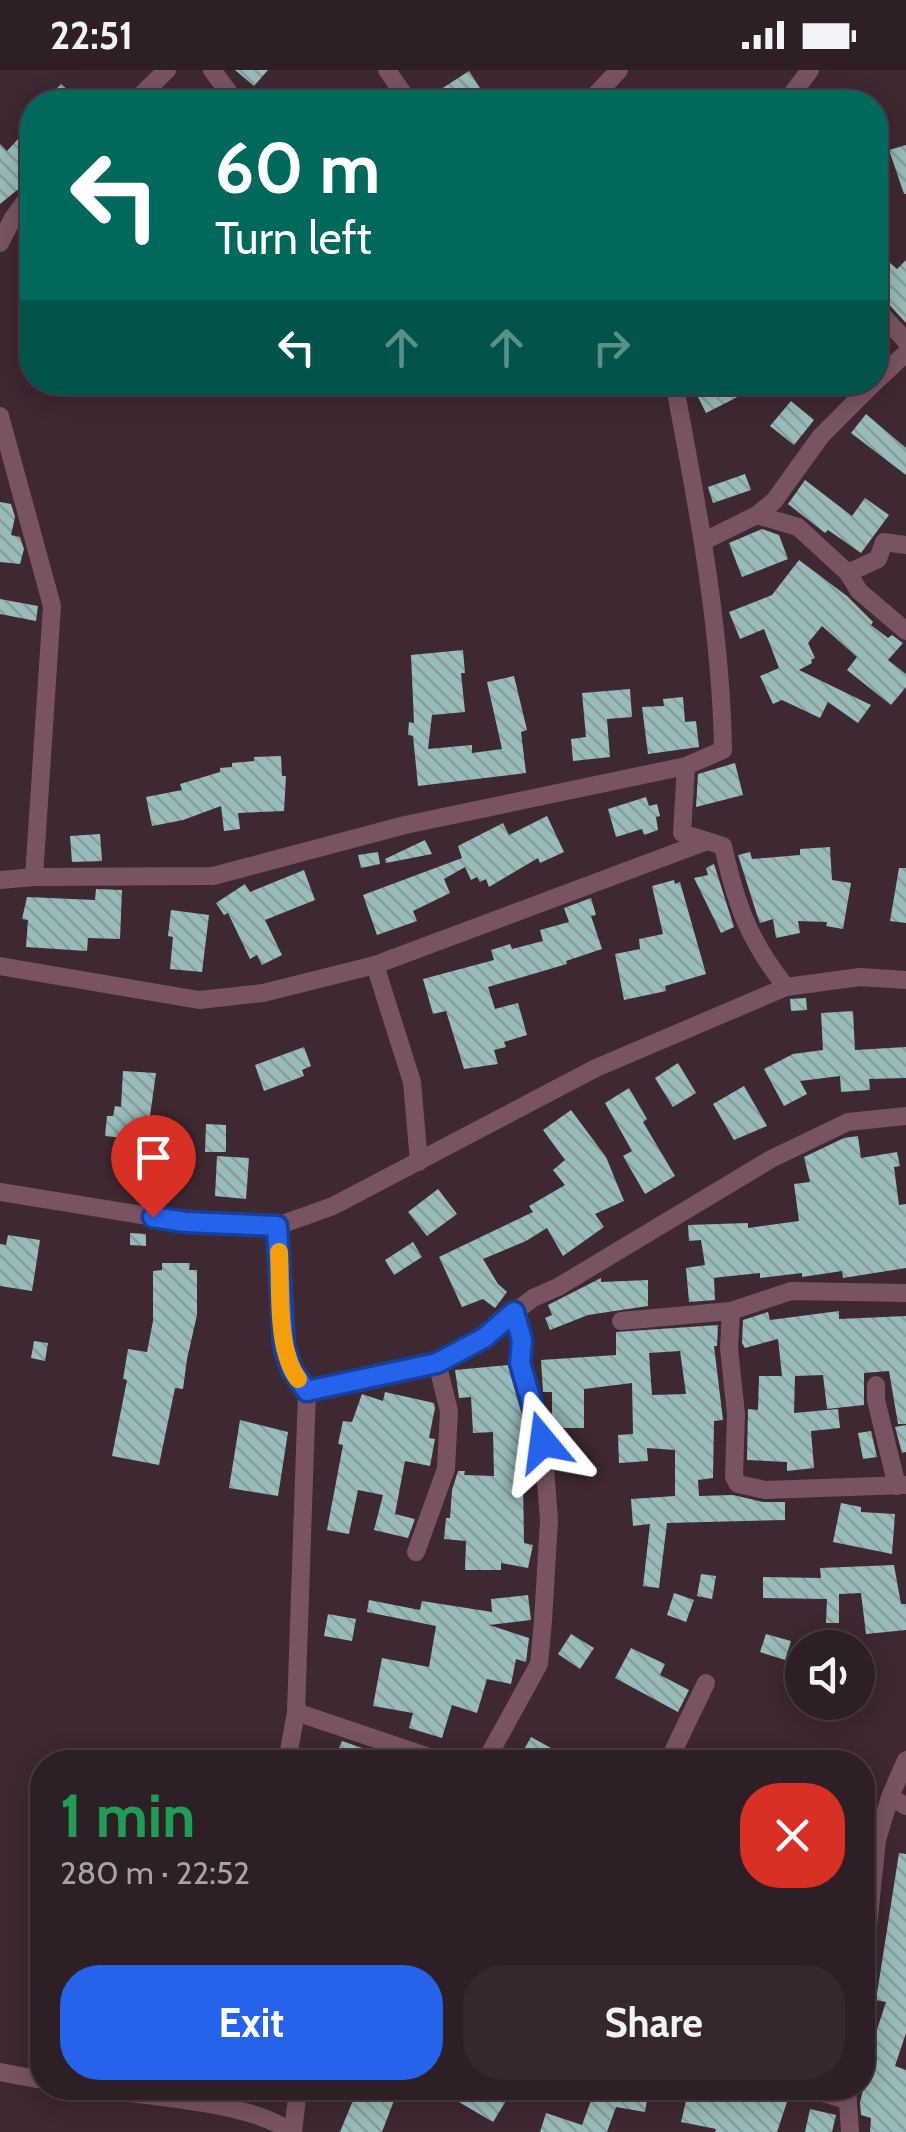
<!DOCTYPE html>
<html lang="en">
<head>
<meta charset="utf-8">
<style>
  :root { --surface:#2e1e25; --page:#36272d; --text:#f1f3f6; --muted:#a7a2a7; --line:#493c42; --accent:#2563eb }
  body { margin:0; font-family:Cabin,sans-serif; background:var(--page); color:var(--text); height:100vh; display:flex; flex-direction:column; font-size:38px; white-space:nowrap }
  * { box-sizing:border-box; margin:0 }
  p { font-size:32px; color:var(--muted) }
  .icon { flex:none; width:55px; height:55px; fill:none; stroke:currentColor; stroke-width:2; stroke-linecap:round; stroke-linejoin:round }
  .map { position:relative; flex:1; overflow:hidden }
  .side { position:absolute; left:30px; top:1680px; width:845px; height:350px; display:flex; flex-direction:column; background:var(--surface); border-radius:40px; box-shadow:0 5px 25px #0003,0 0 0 2px var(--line) }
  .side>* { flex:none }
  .top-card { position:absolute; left:20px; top:20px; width:868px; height:305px; border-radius:40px; box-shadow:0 5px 25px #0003,0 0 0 2px var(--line); background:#00695c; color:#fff; overflow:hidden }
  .controls { position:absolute; left:785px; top:1560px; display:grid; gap:20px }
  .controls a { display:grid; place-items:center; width:90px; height:90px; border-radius:50%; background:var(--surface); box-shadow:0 5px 25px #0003,0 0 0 2px var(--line); font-size:50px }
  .pin { position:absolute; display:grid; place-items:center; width:85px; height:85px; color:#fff; margin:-102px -42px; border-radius:50% 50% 50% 0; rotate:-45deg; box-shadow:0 0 10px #0007 }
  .pin .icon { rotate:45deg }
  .me { position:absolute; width:110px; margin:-55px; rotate:344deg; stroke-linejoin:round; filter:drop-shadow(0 0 8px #0008) }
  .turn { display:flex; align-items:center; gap:35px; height:210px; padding:0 30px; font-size:45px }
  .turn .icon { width:130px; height:130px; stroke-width:2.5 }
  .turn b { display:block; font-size:70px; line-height:85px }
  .lanes { display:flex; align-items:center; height:95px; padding:0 30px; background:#0003; justify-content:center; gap:50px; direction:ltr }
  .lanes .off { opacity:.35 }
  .round { display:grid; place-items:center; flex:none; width:105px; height:105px; border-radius:40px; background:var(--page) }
  .overview { display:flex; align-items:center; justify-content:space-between; height:170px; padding:0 30px }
  h1 { font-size:60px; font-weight:800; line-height:75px; color:#1e9e55 }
  .primary-button { display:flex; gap:20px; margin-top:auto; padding:20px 30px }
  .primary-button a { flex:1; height:115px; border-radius:40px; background:var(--accent); color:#fff; font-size:40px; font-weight:800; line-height:115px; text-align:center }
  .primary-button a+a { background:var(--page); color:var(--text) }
  .status { display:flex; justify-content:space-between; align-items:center; height:70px; padding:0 50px; background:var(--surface); direction:ltr }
  .status svg { height:28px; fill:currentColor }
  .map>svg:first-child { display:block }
</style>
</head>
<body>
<div class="status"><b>22:51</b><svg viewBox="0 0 49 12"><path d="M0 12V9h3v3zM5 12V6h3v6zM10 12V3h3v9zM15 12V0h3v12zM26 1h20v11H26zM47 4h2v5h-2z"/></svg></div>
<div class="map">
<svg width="906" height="2062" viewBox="0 0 906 2062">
  <defs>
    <pattern id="building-back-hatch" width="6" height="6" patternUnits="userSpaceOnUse" patternTransform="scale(2.5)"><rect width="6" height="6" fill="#9abbbb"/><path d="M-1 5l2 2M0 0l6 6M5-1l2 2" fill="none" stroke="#859d9d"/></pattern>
  </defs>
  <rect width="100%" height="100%" fill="#3e2831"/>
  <!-- building -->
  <g fill="url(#building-back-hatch)" fill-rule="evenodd">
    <path d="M235,0H268L254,16Z"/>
    <path d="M469,1L489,32H421Z"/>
    <path d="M61,14L82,32H45Z"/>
    <path d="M32,54V108L0,134V74L7,81Z"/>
    <path d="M906,75V124H904L889,80Z"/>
    <path d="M906,190V253L884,229L875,226V207L889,192L897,199Z"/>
    <path d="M712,312H767L706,343L695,321Z"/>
    <path d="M791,331L814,350L794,375L770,356Z"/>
    <path d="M866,344L906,378V405L851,363Z"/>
    <path d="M745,404L751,420L713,433L708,417Z"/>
    <path d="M805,410L852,446L865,428L889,445L861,483L828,460L825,463L788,434Z"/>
    <path d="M0,432L11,434L15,447L11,465L20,467L24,479L20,494L0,492Z"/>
    <path d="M762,459L779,465L788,489L742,507L729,473Z"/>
    <path d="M799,490L847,526L873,552L871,555L888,568L892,565L903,573L888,590L906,604V617L891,635L847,600L857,587L822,556L808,573L815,588L811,590L812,593L799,600L871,635L858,653L828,632L820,648L782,630L773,634L760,606L779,598L764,559L740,569L729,542L772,525Z"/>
    <path d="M0,529L38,536L36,551L0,544Z"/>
    <path d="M463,580L465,603H461L465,642L432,645L428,679L472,675V683L502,679L487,612L514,606L527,660L521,662L526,703L418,716L413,666L408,665L409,652L414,653L411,585Z"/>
    <path d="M630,619L632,647L607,649L610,687L573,691L571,669L586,667L582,623Z"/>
    <path d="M683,627L685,652L696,651L699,677L648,684L642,637L664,636L663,629Z"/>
    <path d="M281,686L282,706H286L284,741L238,743L240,759L224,761L221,736L183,750L152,756L146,727L182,720L180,714L220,702V698L232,697V693L254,691V687Z"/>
    <path d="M735,693L743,725L696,737L698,704Z"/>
    <path d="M646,727L649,736L657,734L660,746L656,747L658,760L644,765L642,759L616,767L608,739Z"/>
    <path d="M547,746L564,782L540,793L538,788L489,817L486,809L480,812L477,807L471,810L465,797L444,809L450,823L413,841L417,851L377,865L363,825L462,788L458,776L503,753L509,765Z"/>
    <path d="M100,764L102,791L72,792L70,766Z"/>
    <path d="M425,770L432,784L386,793L385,789Z"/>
    <path d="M830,777L832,810L851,813L843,859L826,856L827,852L798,851L800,863L776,868L773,849L760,853L757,845L738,785L750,782L752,789L800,785V779Z"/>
    <path d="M378,782L380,794L361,798L358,785Z"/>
    <path d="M714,794L734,857L721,863L694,808L708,805L706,798Z"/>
    <path d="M899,798H906V853L890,851Z"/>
    <path d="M304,800L315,830L265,850L282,885L262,895L257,885L250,889L228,843L224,845L216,833L245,814L250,822Z"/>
    <path d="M674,810L675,814L680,812L706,904L665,916L666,921L624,930L615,884L640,879L639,869L663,864L652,816Z"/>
    <path d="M96,819L122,820L120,869L88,868L87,881L26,877L28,850L22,849L27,827L95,830Z"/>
    <path d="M591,828L596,845L591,846L602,879L566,891L567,894L488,917L495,939L518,933L527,965L504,972L506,977L494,980L498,994L464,999L446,941L433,944L423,909L494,890L491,880L510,874L512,879L543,871L540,860L569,852L564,838Z"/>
    <path d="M171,840L209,845L202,902L170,899L173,867L168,866Z"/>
    <path d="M806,928L807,940L791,941L790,929Z"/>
    <path d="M853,941L855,980L906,977V1008L869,1009L870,1020L841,1022L840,1006L800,1011L807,1024L784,1036L764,999L793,984L823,980L821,943Z"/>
    <path d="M304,977L311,996L302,1000L304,1006L264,1021L255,995Z"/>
    <path d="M678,993L696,1023L673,1037L655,1008Z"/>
    <path d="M123,1001L156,1003L149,1053L182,1057L175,1111L165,1109L163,1126L145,1124L153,1071L105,1066L107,1046H113L115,1036L121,1037Z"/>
    <path d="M744,1016L767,1056L734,1070L713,1034Z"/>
    <path d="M629,1018L647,1049L643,1052L675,1106L645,1124L623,1086L632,1081L605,1033Z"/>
    <path d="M571,1040L606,1087L624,1131L595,1144L604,1157L563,1186L547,1158L526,1171L483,1189L498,1214L507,1222L495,1238L483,1229L462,1237L439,1187L533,1142L529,1136L565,1115L553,1100L565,1090L543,1060Z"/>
    <path d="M206,1054L226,1055V1082H205Z"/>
    <path d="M858,1066L861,1088L897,1082L900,1096L894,1097L899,1135L906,1134V1198L843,1208L842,1201L802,1207V1203L760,1208V1203L721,1207L714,1208L715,1230L689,1232L686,1198L705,1195L701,1170L689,1171L688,1155L748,1153V1158L799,1151L794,1114L810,1112L804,1087L844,1068Z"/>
    <path d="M217,1086L249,1088L246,1129L215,1126Z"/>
    <path d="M438,1119L457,1144L427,1166L408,1142Z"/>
    <path d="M130,1163L146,1164V1176L130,1175Z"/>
    <path d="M8,1165L40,1170L32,1221L0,1216V1174L6,1175Z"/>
    <path d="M413,1172L422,1187L394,1205L385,1190Z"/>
    <path d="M162,1193H190L189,1200H197V1245L187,1289L183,1319L175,1318L159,1395L112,1386L127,1310L123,1309L128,1279L147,1282L153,1251V1201L162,1200Z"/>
    <path d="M601,1208V1212L648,1210V1236L588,1245L550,1260L545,1248L552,1245L548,1235Z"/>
    <path d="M839,1241V1249L906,1246V1354H898L889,1301L864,1303V1335L827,1339L823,1305L795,1306L794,1343L838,1339L840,1358L811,1361L814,1398L787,1401V1392L747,1390L748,1339L758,1340L759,1306H782L778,1269L745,1278L742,1273L743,1250L768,1242L770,1250Z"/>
    <path d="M718,1255L717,1276H714L723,1350L714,1351L713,1408L698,1410L699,1426L733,1425L763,1432H785V1450L667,1453L659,1518L643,1516L650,1454L633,1456L631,1429L675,1426V1380L647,1378L648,1391L619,1393L618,1365L633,1364L632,1313L584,1319V1358H552V1322H543L541,1290L616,1285V1262ZM680,1281L686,1324L652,1325L649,1283Z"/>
    <path d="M34,1271L48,1273L45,1291L31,1288Z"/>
    <path d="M508,1295L522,1345L524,1473L533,1475L528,1498L501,1493V1500H465L466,1471L444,1469L446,1448H450L452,1420L458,1401H465L464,1405L494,1406L493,1362L473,1363L471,1327L459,1328L455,1300Z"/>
    <path d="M385,1322L434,1333L435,1338L429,1368L435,1369L430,1396L405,1391L395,1444L415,1449L408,1468L374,1460L383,1425L358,1420L349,1464L327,1460L343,1375L338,1374L343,1351L352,1352L362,1324L383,1331Z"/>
    <path d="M240,1350L288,1362L278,1426L229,1418Z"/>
    <path d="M906,1355V1382L902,1383L895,1357Z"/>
    <path d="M871,1361L877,1387L863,1389L858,1363Z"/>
    <path d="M841,1433L861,1437V1442L895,1444L892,1484L833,1472Z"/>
    <path d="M894,1495L901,1534H906V1560L866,1564L861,1523L839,1524V1553H826L827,1529L763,1528V1507L821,1508L820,1498Z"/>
    <path d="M701,1504L716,1506L712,1529L697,1526Z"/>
    <path d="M674,1523L694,1530L686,1552L667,1545Z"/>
    <path d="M528,1525L531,1550L489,1555L529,1568L526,1592L516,1589L511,1614L487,1609L477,1643L452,1635L442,1668L409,1658L413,1643L373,1636L382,1588L429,1597L436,1556L367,1542L369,1530L420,1540L422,1531L492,1542L491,1529Z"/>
    <path d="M328,1544L356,1549L352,1571L324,1566Z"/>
    <path d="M571,1564L594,1578L580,1599L558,1584Z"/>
    <path d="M766,1564L791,1571L785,1590L760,1582Z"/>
    <path d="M631,1578L665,1594L660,1605L689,1620L678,1642L615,1608Z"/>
    <path d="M531,1667L551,1678L543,1692H517Z"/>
    <path d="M342,1671L374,1682L370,1692H333Z"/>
    <path d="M862,1730L875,1733L864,1773H862Z"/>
    <path d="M899,1783L906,1784V1963L895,1996L906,2000V2062H870L871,2048L861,2045L860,2032L874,1976L872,1975L886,1932L876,1930Z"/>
    <path d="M358,2018L398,2020L382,2062H340Z"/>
    <path d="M435,2018H514L493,2052Z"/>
    <path d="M571,2018H649L645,2042L616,2037L607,2062H540L546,2043L582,2055L592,2028L571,2025Z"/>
    <path d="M689,2018L761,2024L787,2032L777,2062H715L716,2059L681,2052Z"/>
    <path d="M810,2039L836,2045L832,2062H805Z"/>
  </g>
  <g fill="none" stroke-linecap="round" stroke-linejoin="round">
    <!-- minor -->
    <g stroke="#7a5363" stroke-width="18">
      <path d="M212,0L236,32"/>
      <path d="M387,0L409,32"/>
      <path d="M134,32L167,0"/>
      <path d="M589,32L619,0"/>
      <path d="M786,32L810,0"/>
      <path d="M0,173L13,148L32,122"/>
      <path d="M875,238L906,271"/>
      <path d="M674,312C697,434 721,556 723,680L686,696L682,763L723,776C736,834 748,869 786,917"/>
      <path d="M875,312L906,283"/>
      <path d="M0,346L52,536L34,807"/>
      <path d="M757,445L798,457L848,503L878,489L884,472L906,475"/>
      <path d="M704,471L757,445L774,431L821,366L875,312"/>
      <path d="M848,503L859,521L906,561"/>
      <path d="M0,810L34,807L213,806L405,755L686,696"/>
      <path d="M375,895L412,1012L419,1092"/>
      <path d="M0,896L199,930L263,923L375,895L707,771"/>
      <path d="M0,1122L185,1152L277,1156L333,1136L596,998L786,917L860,907L906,910"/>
      <path d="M277,1156L284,1276L292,1300L307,1321L437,1293L484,1268L515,1242"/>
      <path d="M731,1241L729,1278L736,1344L734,1407L738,1414L765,1420L906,1415"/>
      <path d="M621,1251L731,1241L791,1221L906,1223"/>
      <path d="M876,1315V1330L897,1416"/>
      <path d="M416,1482L446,1399L449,1341L437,1293"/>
      <path d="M296,1642L444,1692"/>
      <path d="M287,1692L296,1642L307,1321"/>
      <path d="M485,1692L539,1594L543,1551L549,1450L543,1372L520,1293L522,1270L515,1242L533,1228L558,1217L771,1089L848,1052L906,1046"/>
      <path d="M668,1692L706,1613"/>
      <path d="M890,1727L906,1690"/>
      <path d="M862,1913L877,1770L890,1727L906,1736"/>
      <path d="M0,2002L42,2010"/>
      <path d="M88,2018C137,2025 255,2032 290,2062"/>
      <path d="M807,2018L846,2030"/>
      <path d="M847,2018L850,2062"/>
      <path d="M293,2062L298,2018"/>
    </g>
  </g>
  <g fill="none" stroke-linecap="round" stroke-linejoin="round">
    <!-- route casing -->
    <g stroke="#184099" stroke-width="25">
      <path id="route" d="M153,1147L185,1152L277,1156L284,1276L292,1300L307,1321L437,1293L484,1268L514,1242L522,1270L520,1293L543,1372"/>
    </g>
    <!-- route -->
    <use href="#route" stroke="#2563eb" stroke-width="18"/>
    <!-- slow -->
    <path stroke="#f59e0b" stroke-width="18" d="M279,1182C281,1219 276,1279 298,1309"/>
  </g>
</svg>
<div class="controls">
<a><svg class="icon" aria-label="sound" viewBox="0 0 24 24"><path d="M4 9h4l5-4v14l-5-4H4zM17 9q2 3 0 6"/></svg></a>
</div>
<div class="pin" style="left:153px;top:1147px;background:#d93025"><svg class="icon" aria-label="arrive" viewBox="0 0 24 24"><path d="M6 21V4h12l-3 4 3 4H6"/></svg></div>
<svg class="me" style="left:543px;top:1372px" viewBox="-20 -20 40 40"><path d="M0-17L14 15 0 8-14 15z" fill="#2563eb" stroke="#fff" stroke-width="4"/></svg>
<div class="top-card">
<div class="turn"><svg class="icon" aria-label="left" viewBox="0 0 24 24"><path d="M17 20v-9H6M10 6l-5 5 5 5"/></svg><div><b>60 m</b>Turn left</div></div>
<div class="lanes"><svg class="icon" aria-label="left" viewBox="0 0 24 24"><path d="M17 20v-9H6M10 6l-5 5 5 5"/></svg><svg class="icon off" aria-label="ahead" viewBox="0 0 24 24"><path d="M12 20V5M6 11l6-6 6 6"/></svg><svg class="icon off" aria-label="ahead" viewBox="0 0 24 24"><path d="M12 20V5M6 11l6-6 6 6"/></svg><svg class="icon off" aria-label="right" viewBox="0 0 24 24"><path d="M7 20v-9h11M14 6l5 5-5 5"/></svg></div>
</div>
<section class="side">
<div class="overview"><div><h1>1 min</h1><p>280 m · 22:52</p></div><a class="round" style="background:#d93025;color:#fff"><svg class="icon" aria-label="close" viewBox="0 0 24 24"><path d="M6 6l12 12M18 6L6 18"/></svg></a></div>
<div class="primary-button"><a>Exit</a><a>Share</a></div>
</section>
</div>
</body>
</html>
